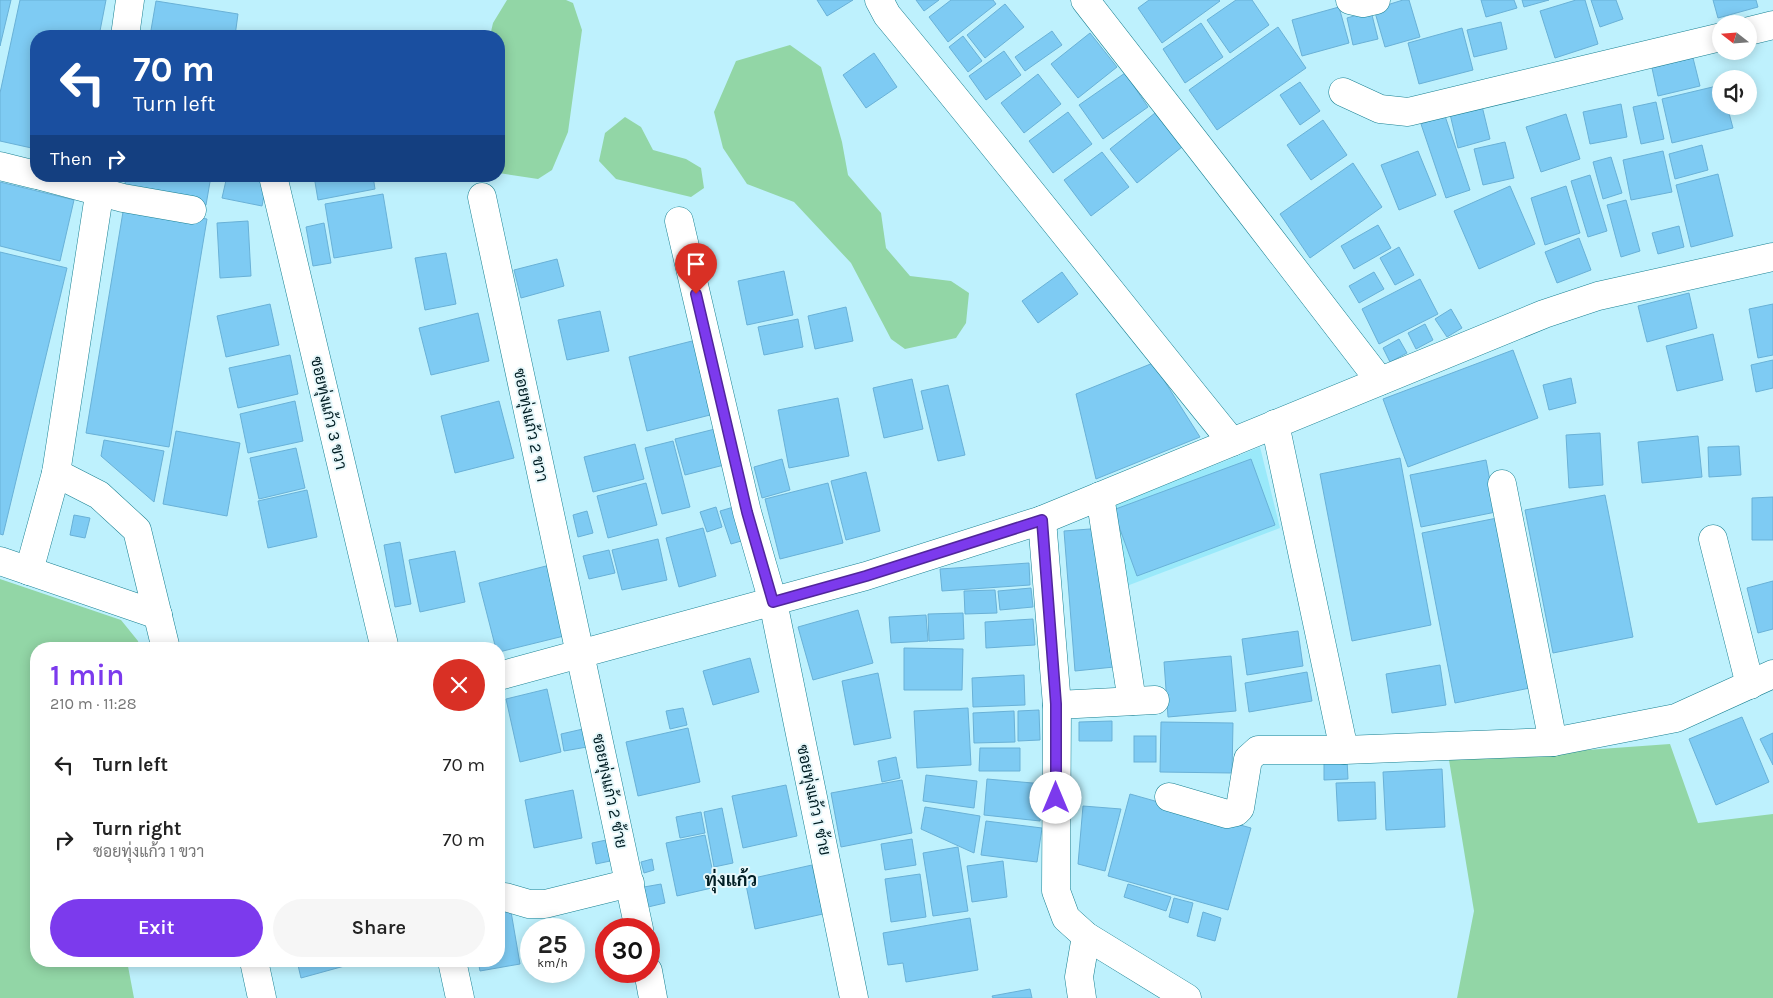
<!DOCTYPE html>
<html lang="en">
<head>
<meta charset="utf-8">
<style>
  :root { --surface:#fff; --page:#f6f6f6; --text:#222; --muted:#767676; --accent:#7c3aed }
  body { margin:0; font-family:Karla,Sarabun,sans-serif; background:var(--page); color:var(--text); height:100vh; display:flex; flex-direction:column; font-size:19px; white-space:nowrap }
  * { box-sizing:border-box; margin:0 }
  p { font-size:16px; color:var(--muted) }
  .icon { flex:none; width:28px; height:28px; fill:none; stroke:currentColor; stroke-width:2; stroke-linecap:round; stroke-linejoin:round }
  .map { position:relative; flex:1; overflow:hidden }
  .sheet { position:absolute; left:30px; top:642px; width:475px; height:325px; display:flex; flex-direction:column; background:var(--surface); border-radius:20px; box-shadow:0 2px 12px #0003 }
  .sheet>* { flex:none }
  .hud { position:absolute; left:30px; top:30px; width:475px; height:152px; border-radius:20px; box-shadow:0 2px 12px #0003; background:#1a4fa0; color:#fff; overflow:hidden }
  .needle { width:32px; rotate:287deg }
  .controls { position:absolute; left:1712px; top:15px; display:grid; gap:10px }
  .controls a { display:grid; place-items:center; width:45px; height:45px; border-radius:50%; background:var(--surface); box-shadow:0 2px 12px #0003; font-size:25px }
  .speed { position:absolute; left:520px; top:918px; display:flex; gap:10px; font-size:25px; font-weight:700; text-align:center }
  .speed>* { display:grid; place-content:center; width:65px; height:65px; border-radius:50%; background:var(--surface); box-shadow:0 2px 12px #0003; line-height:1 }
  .speed small { font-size:12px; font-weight:400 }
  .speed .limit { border:8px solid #d22; background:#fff; color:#111 }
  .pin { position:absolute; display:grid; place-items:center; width:42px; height:42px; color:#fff; margin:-51px -21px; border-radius:50% 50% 50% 0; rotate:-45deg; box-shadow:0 0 5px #0007 }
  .pin .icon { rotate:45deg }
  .me { position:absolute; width:55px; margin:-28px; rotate:0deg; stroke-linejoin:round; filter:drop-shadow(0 0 4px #0008) }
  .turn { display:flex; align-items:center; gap:18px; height:105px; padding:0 20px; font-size:22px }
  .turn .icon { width:65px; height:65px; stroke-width:2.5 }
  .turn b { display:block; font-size:35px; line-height:42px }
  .then { display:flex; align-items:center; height:48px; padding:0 20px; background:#0003; gap:10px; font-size:19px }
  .round { display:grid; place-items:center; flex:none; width:52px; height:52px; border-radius:26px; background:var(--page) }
  .headline { display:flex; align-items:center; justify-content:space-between; height:85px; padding:0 20px }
  h1 { font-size:30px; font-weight:600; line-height:38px; color:var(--accent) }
  .button { display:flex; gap:10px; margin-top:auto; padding:10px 20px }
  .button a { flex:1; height:58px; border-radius:30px; background:var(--accent); color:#fff; font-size:20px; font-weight:600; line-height:58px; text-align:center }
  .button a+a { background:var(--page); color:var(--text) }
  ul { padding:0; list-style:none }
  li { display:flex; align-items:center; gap:15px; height:75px; padding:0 20px }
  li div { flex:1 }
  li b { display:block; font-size:19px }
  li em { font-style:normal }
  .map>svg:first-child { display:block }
</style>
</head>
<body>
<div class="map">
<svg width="1773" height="998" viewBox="0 0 1773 998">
  <rect width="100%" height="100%" fill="#bef1fd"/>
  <!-- built -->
  <path fill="#9ae9fa" d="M1260,447L1280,528L1124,587L1108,508Z"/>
  <!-- green -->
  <g fill="#92d6a6">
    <path d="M507,0H566L573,3L582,30L568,132L552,170L538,179L499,173V36H490L493,23Z"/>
    <path d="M790,45L821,67L842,142L848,175L881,213L886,248L910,276L951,281L969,293L966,323L956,338L905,349L891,339L851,263L794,202L747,184L723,148L714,112L736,61Z"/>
    <path d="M625,117L641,127L653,150L686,159L701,168L704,188L691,197L616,179L599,161L605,133Z"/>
    <path d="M0,579L121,620L138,641L140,649H36V961H127L134,998H0Z"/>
    <path d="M1670,744L1698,823L1773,814V998H1457L1474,911L1449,760Z"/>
  </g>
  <!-- building -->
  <g fill="#7ecbf3" stroke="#69b1d7">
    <path d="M0,0H11L0,46Z"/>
    <path d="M20,0H106L99,36H36V149L0,141V93Z"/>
    <path d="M817,0H853L827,16Z"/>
    <path d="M916,0H939L924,11Z"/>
    <path d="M951,0H993L996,4L948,42L929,17Z"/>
    <path d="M1149,0H1219L1220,1L1162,43L1138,8Z"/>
    <path d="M1236,0H1252L1269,25L1230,53L1207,20Z"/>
    <path d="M1403,0H1409L1420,37L1385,47L1374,9Z"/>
    <path d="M1481,0H1514L1517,8L1486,17Z"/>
    <path d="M1522,0H1549L1524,7Z"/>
    <path d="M1576,0H1585L1598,44L1555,58L1540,11Z"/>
    <path d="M1591,0H1616L1623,19L1600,27Z"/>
    <path d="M1713,0H1756L1758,7L1718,18Z"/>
    <path d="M156,1L238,14L235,36H150Z"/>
    <path d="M1005,4L1024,27L985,58L967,35Z"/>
    <path d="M1339,7L1349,43L1302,56L1292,20Z"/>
    <path d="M1371,11L1378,39L1353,45L1347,18Z"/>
    <path d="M1501,22L1507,49L1474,57L1467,30Z"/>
    <path d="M1201,23L1223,57L1185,83L1163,49Z"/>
    <path d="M1278,27L1306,68L1217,130L1189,90Z"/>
    <path d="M1462,28L1473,70L1419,84L1408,43Z"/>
    <path d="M1052,31L1062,45L1025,71L1015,57Z"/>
    <path d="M1090,33L1117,67L1078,98L1051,64Z"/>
    <path d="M963,36L982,61L968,72L949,47Z"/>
    <path d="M1004,51L1021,75L986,100L969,76Z"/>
    <path d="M874,53L897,87L866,108L843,75Z"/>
    <path d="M1693,58L1700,86L1658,96L1652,68Z"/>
    <path d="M1125,73L1148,107L1103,139L1079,105Z"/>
    <path d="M1038,74L1061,104L1024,133L1001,103Z"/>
    <path d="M1300,82L1320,111L1300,125L1280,95Z"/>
    <path d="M1721,85V106H1727L1733,128L1672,143L1662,99Z"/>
    <path d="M1656,102L1664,139L1641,144L1633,107Z"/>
    <path d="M1621,104L1627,137L1590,144L1583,112Z"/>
    <path d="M1482,106L1490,139L1458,148L1450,114Z"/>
    <path d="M1068,112L1092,144L1053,173L1029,141Z"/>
    <path d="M1155,113L1182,147L1137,183L1110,149Z"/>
    <path d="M1566,114L1580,159L1541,172L1526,127Z"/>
    <path d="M1445,116L1470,190L1446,198L1421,124Z"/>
    <path d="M1323,120L1347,155L1311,180L1287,145Z"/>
    <path d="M1505,142L1514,178L1483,185L1474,149Z"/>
    <path d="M1702,145L1708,170L1675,179L1669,154Z"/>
    <path d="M1418,151L1436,195L1399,210L1381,165Z"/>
    <path d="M1663,151L1672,192L1631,200L1623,160Z"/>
    <path d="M1102,152L1129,187L1091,216L1064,180Z"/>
    <path d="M1611,157L1622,193L1603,199L1593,162Z"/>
    <path d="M1353,163L1382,207L1310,258L1280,214Z"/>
    <path d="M1718,174L1733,236L1691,247L1676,185Z"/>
    <path d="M1590,175L1607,231L1588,237L1571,181Z"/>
    <path d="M126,176H211L206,205L124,192Z"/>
    <path d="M227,176H268L262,206L222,198Z"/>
    <path d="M314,176H373L375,189L318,200Z"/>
    <path d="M0,182L74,200L60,261L0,246Z"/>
    <path d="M1510,186L1535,244L1479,269L1454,211Z"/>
    <path d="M1566,186L1580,233L1545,245L1531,198Z"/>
    <path d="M383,194L392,248L334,258L325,204Z"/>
    <path d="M1626,200L1640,251L1621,257L1607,205Z"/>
    <path d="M124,206L207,219L169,447L86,433Z"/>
    <path d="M248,221L251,276L220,278L217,223Z"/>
    <path d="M324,223L331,263L313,266L306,227Z"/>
    <path d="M1378,225L1391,248L1354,269L1341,246Z"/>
    <path d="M1679,226L1684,247L1658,254L1652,233Z"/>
    <path d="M1579,238L1591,270L1557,283L1545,252Z"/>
    <path d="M1399,247L1414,275L1395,285L1380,258Z"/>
    <path d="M0,252L67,268L3,535L0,534Z"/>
    <path d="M446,253L456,304L425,310L415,258Z"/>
    <path d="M557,259L564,286L521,298L514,270Z"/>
    <path d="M784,271L793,315L747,325L738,281Z"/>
    <path d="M1062,272L1078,294L1038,323L1022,301Z"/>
    <path d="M1374,272L1384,289L1359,303L1349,286Z"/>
    <path d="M1420,279L1438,314L1379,344L1362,309Z"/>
    <path d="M1689,293L1697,328L1647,342L1638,306Z"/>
    <path d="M270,304L279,345L226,357L217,316Z"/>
    <path d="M1773,304V355L1758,358L1749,309Z"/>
    <path d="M846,307L853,341L815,349L808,316Z"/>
    <path d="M1451,309L1462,328L1447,337L1435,319Z"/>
    <path d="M600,311L609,351L567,360L558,320Z"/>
    <path d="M478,313L489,361L431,375L419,328Z"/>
    <path d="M798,319L803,347L764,355L758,327Z"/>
    <path d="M1425,324L1433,340L1416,349L1408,333Z"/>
    <path d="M1713,334L1723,380L1677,391L1666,346Z"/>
    <path d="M1399,339L1407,353L1390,362L1383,348Z"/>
    <path d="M696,340L714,414L647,431L629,357Z"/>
    <path d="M1513,350L1538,418L1408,467L1383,399Z"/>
    <path d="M290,355L298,394L238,408L229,368Z"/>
    <path d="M1773,360V388L1756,392L1751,365Z"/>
    <path d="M1153,363L1200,437L1096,479L1076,394Z"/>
    <path d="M1571,378L1576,403L1549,410L1543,385Z"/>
    <path d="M912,379L923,429L884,438L873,388Z"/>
    <path d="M948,385L965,455L938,461L921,391Z"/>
    <path d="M838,398L849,456L789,468L778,410Z"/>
    <path d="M295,401L303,441L248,453L240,414Z"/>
    <path d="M499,401L514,458L455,473L441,416Z"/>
    <path d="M715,429L724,465L685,475L675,439Z"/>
    <path d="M176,431L240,443L227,516L163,504Z"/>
    <path d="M1600,433L1603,485L1569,488L1566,435Z"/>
    <path d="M1698,436L1702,477L1642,483L1638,442Z"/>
    <path d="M104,440L164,451L154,502L101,456Z"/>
    <path d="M673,441L690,507L662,514L645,448Z"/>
    <path d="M635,444L644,479L593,492L584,457Z"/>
    <path d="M1739,446L1741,475L1709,477L1708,447Z"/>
    <path d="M296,448L305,488L259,499L250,458Z"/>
    <path d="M1400,458L1431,625L1352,641L1320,474Z"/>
    <path d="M782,459L790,490L762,498L754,467Z"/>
    <path d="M1251,459L1275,525L1137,576L1113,510Z"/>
    <path d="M1486,460L1496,512L1421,527L1410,475Z"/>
    <path d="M866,472L880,531L846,540L831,481Z"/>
    <path d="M646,483L657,525L608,538L597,496Z"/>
    <path d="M828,483L843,543L780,559L765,499Z"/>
    <path d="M307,490L317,537L268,548L258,501Z"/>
    <path d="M1605,495L1633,637L1553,653L1525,510Z"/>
    <path d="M1773,497V540H1752V498Z"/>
    <path d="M737,506L748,539L731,544L720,511Z"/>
    <path d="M716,507L722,527L707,532L700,512Z"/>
    <path d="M587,511L593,533L578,537L573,515Z"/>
    <path d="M74,515L90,518L85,538L70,535Z"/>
    <path d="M1497,518L1530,688L1455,703L1422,533Z"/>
    <path d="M703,528L716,576L679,587L666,538Z"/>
    <path d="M1103,528L1114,667L1075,671L1064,531Z"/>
    <path d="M658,539L667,580L622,590L612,550Z"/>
    <path d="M400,542L411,604L395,607L384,545Z"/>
    <path d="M609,550L615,573L589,579L583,556Z"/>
    <path d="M455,551L465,602L420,612L409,560Z"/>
    <path d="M1029,563L1030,585L942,591L940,569Z"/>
    <path d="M550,565L568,635L499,652V649H496L479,583Z"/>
    <path d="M1773,581V629L1758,633L1747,588Z"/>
    <path d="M1031,588L1033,607L1000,610L998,591Z"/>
    <path d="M995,590L997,613L965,614L964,591Z"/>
    <path d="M858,610L873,663L813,680L798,627Z"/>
    <path d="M963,613L964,639L929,641L928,614Z"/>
    <path d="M926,615L928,641L891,643L889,617Z"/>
    <path d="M1033,619L1035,645L986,648L985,622Z"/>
    <path d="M1298,631L1303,666L1247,675L1242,639Z"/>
    <path d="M904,648L963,649L962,690H904Z"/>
    <path d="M1231,656L1236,711L1168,717L1164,662Z"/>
    <path d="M750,658L759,692L713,705L703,671Z"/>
    <path d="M1440,665L1446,705L1392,713L1386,674Z"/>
    <path d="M1307,672L1312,701L1249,712L1245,683Z"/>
    <path d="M878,673L891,738L854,745L842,681Z"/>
    <path d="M1024,675L1025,705L973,707L972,678Z"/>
    <path d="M547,689L561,752L520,762L506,699Z"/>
    <path d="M683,708L687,725L670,729L666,711Z"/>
    <path d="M968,708L971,765L917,768L914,711Z"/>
    <path d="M1039,710L1040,740L1018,741V711Z"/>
    <path d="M1014,711L1015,742L974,743L973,713Z"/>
    <path d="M1742,717L1769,782L1716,805L1689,739Z"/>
    <path d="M1112,721V741H1079V722Z"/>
    <path d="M1161,722L1233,723L1232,773L1160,772Z"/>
    <path d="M688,728L700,782L638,796L626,742Z"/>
    <path d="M583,729L587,747L564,751L561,734Z"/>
    <path d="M1773,733V765L1760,739Z"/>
    <rect x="1134" y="736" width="22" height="26"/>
    <path d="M980,748H1020V771H979Z"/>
    <path d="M896,757L900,778L882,782L878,761Z"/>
    <path d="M1347,759L1348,779L1324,780V760Z"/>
    <path d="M1442,769L1445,827L1386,830L1383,772Z"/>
    <path d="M926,775L977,781L974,808L923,801Z"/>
    <path d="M987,779L1044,784L1040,821L984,815Z"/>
    <path d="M902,780L912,833L841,847L831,793Z"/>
    <path d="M1375,782L1376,819L1338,821L1336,783Z"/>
    <path d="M786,785L797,836L743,848L732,796Z"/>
    <path d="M573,790L582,838L534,848L525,800Z"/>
    <path d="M1130,794L1251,828L1228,910L1108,876Z"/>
    <path d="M1083,806L1121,809L1105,871L1078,864Z"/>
    <path d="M925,807L980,816L974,853L921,829Z"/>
    <path d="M722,808L733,863L714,867L704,812Z"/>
    <path d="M701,812L705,833L680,838L676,817Z"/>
    <path d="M986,821L1042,828L1037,862L981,855Z"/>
    <path d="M705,835L716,887L677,896L666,843Z"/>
    <path d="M611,839L615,860L596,864L592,843Z"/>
    <path d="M912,839L916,865L885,870L881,844Z"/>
    <path d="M958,847L968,911L933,916L923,853Z"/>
    <path d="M652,859L654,870L644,873L641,862Z"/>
    <path d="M1003,861L1007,897L972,902L967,866Z"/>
    <path d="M812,865L823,914L755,929L745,880Z"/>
    <path d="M920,874L926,917L891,922L885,879Z"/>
    <path d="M661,884L665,903L648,907L644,887Z"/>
    <path d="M1128,884L1171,897L1166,911L1124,897Z"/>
    <path d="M1174,898L1193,903L1188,923L1169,917Z"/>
    <path d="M509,900L520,964L480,971L478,961H499V902Z"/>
    <path d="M1203,912L1221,918L1215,941L1197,936Z"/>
    <path d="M970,918L978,970L906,982L903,963L888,965L883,933Z"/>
    <path d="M297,961H359V962L301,978Z"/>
    <path d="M1030,989L1032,998H993L992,996Z"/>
  </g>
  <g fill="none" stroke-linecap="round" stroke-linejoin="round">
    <!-- minor casing -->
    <g stroke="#188092" stroke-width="29">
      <g id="minor">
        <path d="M879,0L887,15C1004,156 1117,300 1232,442"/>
        <path d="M1085,0L1253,216L1380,381"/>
        <path d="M1350,0L1363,3L1376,0"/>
        <path d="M1749,31L1773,25"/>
        <path d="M125,36L130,0"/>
        <path d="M1343,92L1380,109L1408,112L1721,37"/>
        <path d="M0,166L36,175"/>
        <path d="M41,176L123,198L192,210"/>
        <path d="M273,176L385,649"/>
        <path d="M482,197L639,929"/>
        <path d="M679,221L747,512L773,602L854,998"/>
        <path d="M1275,424L1344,750"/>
        <path d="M56,473L99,495L137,530L166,649"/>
        <path d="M1502,484L1553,742"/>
        <path d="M1100,496L1132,701"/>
        <path d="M1042,520L1057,705L1056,891L1066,918L1086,936L1187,998"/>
        <path d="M1713,539L1750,685"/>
        <path d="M0,561L158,615"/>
        <path d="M29,571L56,473L102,176"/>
        <path d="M499,676L866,576L1042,520L1544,314L1598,296L1773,257"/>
        <path d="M1057,705L1155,700"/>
        <path d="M1169,797L1227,814L1236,812L1240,808L1248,759L1258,750H1344L1553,742L1676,718L1773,674"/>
        <path d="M505,897L529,904H545L630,883"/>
        <path d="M254,961L262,998"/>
        <path d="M452,961L460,998"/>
        <path d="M648,971L653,998"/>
        <path d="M1082,998L1079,977L1086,936"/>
      </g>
    </g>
    <!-- minor -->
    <use href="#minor" stroke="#fff" stroke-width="28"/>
  </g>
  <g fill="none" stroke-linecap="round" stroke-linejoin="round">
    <!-- route casing -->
    <g stroke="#51269a" stroke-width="12">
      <path id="route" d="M696,294L747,512L773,602L866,576L1042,520L1056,704V798"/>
    </g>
    <!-- route -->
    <use href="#route" stroke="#7c3aed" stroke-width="9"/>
  </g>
  <g text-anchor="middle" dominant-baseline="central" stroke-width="4" stroke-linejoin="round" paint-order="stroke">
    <!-- street labels -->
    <g font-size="16" fill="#001d23" stroke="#e7f8fb">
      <text transform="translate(329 413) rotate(77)">ซอยทุ่งแก้ว 3 ขวา</text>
      <text transform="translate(531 425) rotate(78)">ซอยทุ่งแก้ว 2 ขวา</text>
      <text transform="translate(610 791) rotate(78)">ซอยทุ่งแก้ว 2 ซ้าย</text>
      <text transform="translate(814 800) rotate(78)">ซอยทุ่งแก้ว 1 ซ้าย</text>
    </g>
    <!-- neighbourhood labels -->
    <g font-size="18" font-weight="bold" fill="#001d23" stroke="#e7f8fb">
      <text x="731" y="880">ทุ่งแก้ว</text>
    </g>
  </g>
</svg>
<div class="controls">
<a><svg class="needle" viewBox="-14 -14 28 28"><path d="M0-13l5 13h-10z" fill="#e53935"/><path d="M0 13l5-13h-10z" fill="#767676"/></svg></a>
<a><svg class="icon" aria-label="sound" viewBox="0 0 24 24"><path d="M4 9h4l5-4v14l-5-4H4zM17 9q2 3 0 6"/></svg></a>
</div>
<div class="speed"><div>25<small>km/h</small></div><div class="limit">30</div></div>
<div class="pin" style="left:696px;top:294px;background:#d93025"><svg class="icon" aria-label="arrive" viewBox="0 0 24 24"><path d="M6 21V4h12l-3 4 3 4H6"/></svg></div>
<svg class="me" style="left:1056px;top:798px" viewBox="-20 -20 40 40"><circle r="19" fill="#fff"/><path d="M0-13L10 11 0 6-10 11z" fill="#7c3aed"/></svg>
<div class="hud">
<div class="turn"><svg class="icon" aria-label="left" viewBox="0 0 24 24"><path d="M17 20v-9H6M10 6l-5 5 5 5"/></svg><div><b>70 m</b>Turn left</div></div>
<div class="then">Then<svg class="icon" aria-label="right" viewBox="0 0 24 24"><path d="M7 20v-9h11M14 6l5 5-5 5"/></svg></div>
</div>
<section class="sheet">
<div class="headline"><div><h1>1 min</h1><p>210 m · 11:28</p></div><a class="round" style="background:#d93025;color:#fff"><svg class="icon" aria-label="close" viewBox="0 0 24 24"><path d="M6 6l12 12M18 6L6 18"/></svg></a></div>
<ul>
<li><svg class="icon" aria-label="left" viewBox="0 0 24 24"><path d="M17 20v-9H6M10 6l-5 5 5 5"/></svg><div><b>Turn left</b></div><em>70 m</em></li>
<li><svg class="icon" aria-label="right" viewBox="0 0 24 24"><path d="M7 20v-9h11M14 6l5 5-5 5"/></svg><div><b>Turn right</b><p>ซอยทุ่งแก้ว 1 ขวา</p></div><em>70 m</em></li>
</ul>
<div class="button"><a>Exit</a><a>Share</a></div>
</section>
</div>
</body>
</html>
